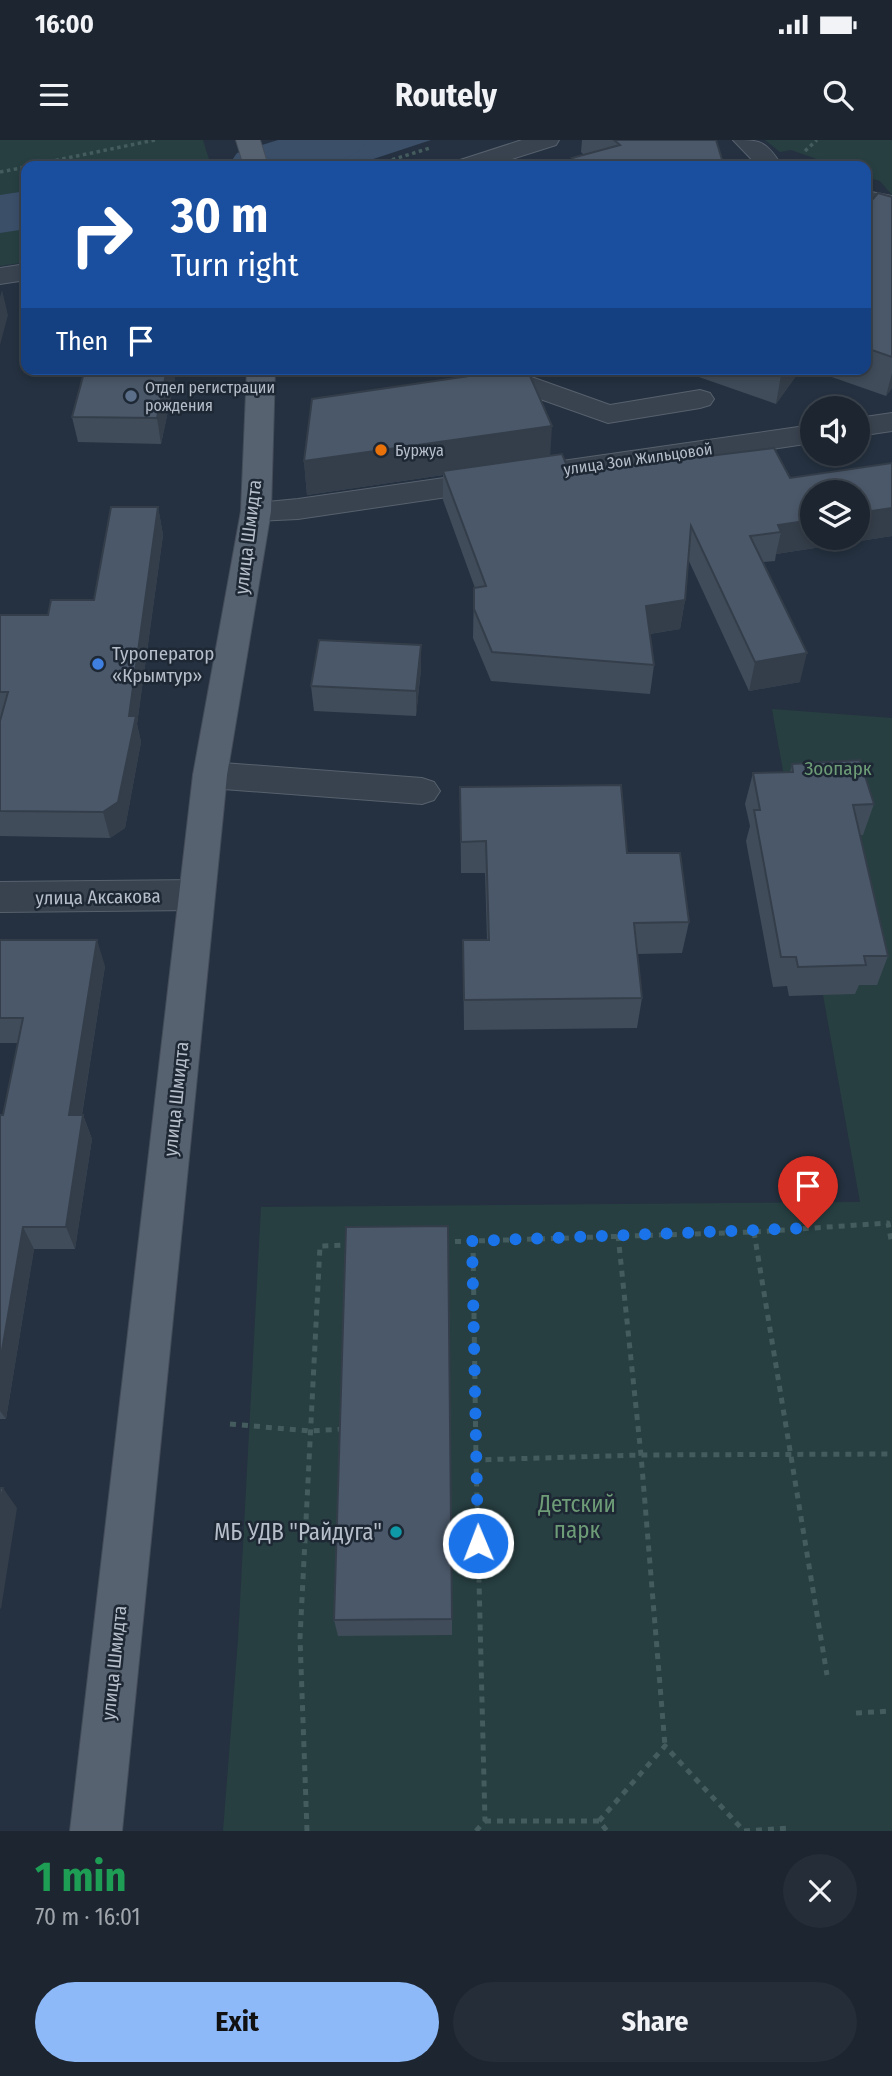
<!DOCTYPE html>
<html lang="en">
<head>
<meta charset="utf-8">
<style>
  :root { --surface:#1c2530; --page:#252d38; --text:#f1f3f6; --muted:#a0a5ab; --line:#3a424c; --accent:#8db9f9 }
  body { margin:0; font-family:"Fira Sans Condensed",sans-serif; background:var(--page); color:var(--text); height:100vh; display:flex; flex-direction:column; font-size:26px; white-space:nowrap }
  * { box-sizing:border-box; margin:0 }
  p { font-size:23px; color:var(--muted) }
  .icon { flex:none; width:38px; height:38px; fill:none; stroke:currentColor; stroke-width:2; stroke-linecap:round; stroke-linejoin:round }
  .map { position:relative; height:1691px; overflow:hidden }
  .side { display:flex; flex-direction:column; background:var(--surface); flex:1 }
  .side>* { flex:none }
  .hud { position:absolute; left:21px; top:21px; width:850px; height:214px; border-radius:14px; box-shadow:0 4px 10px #0003,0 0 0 2px var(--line); background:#1a4fa0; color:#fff; overflow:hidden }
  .controls { position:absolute; left:800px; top:256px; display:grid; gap:14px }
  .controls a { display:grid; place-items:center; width:70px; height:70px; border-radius:50%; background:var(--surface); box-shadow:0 4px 10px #0003,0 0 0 2px var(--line); font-size:35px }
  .pin { position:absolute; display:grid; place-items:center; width:60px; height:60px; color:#fff; margin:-72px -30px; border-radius:50% 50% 50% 0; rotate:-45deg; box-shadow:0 0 7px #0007 }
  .pin .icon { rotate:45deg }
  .me { position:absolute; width:77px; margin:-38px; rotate:359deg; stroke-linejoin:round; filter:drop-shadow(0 0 5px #0008) }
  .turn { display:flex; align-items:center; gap:24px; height:147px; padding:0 35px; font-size:32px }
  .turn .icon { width:91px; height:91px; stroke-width:2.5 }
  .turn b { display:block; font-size:49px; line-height:60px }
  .then { display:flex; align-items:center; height:66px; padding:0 35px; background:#0003; gap:14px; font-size:26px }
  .round { display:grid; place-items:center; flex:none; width:74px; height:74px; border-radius:37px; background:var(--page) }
  .headline { display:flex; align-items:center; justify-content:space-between; height:119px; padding:0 35px }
  h1 { font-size:42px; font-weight:700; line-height:52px; color:#1e9e55 }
  .primary-button { display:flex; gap:14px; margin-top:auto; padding:14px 35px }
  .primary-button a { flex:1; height:80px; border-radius:42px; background:var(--accent); color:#111; font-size:28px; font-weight:700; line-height:80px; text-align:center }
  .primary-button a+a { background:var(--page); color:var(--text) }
  .status { display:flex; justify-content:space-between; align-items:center; height:49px; padding:0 35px; background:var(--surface); direction:ltr }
  .status svg { height:19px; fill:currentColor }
  header { display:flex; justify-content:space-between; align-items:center; height:91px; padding:0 35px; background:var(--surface); font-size:32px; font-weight:700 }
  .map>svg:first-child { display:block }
</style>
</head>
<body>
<div class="status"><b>16:00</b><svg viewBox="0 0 49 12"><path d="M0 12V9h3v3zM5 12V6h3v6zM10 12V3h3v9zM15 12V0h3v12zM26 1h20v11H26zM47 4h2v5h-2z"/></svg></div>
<header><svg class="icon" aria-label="menu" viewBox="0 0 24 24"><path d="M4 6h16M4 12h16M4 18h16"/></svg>Routely<svg class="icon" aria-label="search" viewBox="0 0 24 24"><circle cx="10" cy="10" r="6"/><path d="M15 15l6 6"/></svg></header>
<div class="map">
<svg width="892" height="1691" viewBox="0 0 892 1691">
  <rect width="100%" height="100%" fill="#253140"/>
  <!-- green -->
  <g fill="#273f41">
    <path d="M0,0H203L211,26H26V122L0,126Z"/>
    <path d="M765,0H892V55L880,41L866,37V26H837L791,10L780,12Z"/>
    <path d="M772,569L892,578V1691H223L238,1500L261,1067L860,1062Z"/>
  </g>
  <!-- water -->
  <path fill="#3b4f69" d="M301,0H431L352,26H309Z"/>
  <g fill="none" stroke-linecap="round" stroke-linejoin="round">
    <!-- river -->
    <g fill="#3b4f69" fill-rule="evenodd">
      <path d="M278,0H369C345,35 268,28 228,26L237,13Z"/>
      <path d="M26,51V89L0,93V55Z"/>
    </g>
    <!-- minor casing -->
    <g stroke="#57616d" stroke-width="2">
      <g id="minor">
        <path d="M522,0H559L556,5L490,26H454L457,21Z"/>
        <path d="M733,0C762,0 766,1 782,26H758Z"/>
        <path d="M866,51L892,56V72L866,66Z"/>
        <path d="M26,124V140L0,144V128Z"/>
        <path d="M468,229H509L610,265L700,250L710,253L714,259L710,265L700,268L608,283L472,235Z"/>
        <path d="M892,273V291L858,296V278Z"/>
        <path d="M812,285V303L298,379L256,381L245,378L241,371L245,364L298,359Z"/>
        <path d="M210,622L422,638L434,642L440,651L434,660L422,664L210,648L198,644L193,635L198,626Z"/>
        <path d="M196,740L209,745L214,755L209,765L196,770L0,772V742Z"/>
      </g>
    </g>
    <!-- major casing -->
    <g stroke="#434c59" stroke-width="2">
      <g id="major">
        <path d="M236,0H260L268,26H244Z"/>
        <path d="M247,229H275L271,371L227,635L122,1691H70L193,635L241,371Z"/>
      </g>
    </g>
    <!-- path-far1 -->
    <g stroke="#455c5e" stroke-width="3.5" stroke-dasharray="3.5 3.5" stroke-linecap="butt">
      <path d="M805,11L817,0"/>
      <path d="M28,26L155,0"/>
      <path d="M372,26L430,8"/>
      <path d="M0,32L26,27"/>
    </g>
    <!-- path -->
    <g stroke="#455c5e" stroke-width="5" stroke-dasharray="6 6" stroke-linecap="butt">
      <path d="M754,1092L827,1535"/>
      <path d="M618,1095L641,1315L665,1606"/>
      <path d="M473,1101L476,1320"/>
      <path d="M443,1102L754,1092L888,1083L892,1105"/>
      <path d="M230,1284L310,1291L344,1289"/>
      <path d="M856,1573L892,1571"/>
      <path d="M485,1681H599L607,1691"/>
      <path d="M599,1681L665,1606L744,1691"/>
      <path d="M307,1691L300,1498L320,1106L350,1105"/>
      <path d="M476,1691L485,1681L476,1320L641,1315L892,1314"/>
      <path d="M744,1691L791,1688"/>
    </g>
    <!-- minor -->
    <use href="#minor" fill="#394350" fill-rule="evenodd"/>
    <!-- major -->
    <use href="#major" fill="#576270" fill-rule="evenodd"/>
  </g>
  <!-- wall -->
  <g fill="#404c5a">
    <path d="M582,0H716L724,26H572V18L584,15L581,12Z"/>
    <path d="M892,57V248L886,256L809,229H866V58L872,60Z"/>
    <path d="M85,229H174L175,238L161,304L78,302L72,277Z"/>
    <path d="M572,229H595L589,236Z"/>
    <path d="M676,229H801L776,264Z"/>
    <path d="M550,315L570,333L790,338L892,323V396L776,414L775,421L763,422L800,542L749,551L688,419L685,460L680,489L650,494L654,525L650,554L491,541L473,498L474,448H475L443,360V335L307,355L304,321Z"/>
    <path d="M158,367L163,395L137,584L141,602L125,688L110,698L0,696V475H48L94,460Z"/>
    <path d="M421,529L416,576L314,571L311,546Z"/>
    <path d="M792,624L874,664L863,695H860L888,816L877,845H859L855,854L789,856L787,846L773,847L746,701L750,686L745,664L753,633L790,632Z"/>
    <path d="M460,647L627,713L689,782L682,813L637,814L642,858L637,888L464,890L463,800H487L485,733H461Z"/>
    <path d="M0,800L105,826L82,975H83L92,999L75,1109H34L6,1279H0V975H3L18,903H0Z"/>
    <path d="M452,1479V1495L338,1496L334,1480Z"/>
  </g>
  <!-- shaded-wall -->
  <g fill="#343e4a">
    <path d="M2,150L8,175L0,205V157Z"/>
    <path d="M167,229H174L175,238L161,304L157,278Z"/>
    <path d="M590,229H595L589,236Z"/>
    <path d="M782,229H801L776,264Z"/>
    <path d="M892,233V248L886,256Z"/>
    <path d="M552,286L550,320L443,331V335L307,355L304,321Z"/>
    <path d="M158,367L163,395L137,584L141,602L125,688L110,698L103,672L129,576Z"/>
    <path d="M892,368V396L776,414L781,392L778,385L812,380V397H858V373Z"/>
    <path d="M685,460L680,489L642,495L646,466Z"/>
    <path d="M421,505V529L416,576V551Z"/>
    <path d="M807,513L800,542L749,551L755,522Z"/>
    <path d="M97,800L105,826L78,999L69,975Z"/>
    <path d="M83,975L92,999L75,1109L66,1087Z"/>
    <path d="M23,1087L34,1109L6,1279L0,1271V1222Z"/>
    <path d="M3,1348L17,1368L1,1469L0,1468V1364Z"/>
  </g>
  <!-- building -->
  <g fill="#4b5869" stroke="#343e4a" stroke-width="2">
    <path d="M614,0H716L724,26H581L572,18L620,5Z"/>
    <path d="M878,53L892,57V217L866,208V58L872,60Z"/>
    <path d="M85,229H167L157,278L72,277Z"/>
    <path d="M517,229H527L552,286L304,321L312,259Z"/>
    <path d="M774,308L790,338L892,323V368L858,373V352H812V380L778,385L781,392L750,396L807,513L755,522L691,386L685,460L646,466L654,525L492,512L474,469V448L486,446L443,331L562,314L570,333Z"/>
    <path d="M111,367H158L129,576H136L118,662L103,672L0,671V581L8,552H0V475H48L51,460H94Z"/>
    <path d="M319,500L421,505L416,551L311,546Z"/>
    <path d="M860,620L874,664L853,665L888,816H864L866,825L798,827L796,817H781L754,670H760L753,633L793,632L792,624Z"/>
    <path d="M621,645L627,713H680L689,782L634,783L642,858L464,860L463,800H489L486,701L461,702L460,647Z"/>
    <path d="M0,800H97L69,975H83L66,1087H23L0,1222V975H3L23,878H0Z"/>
    <path d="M448,1086L452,1479L334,1480L346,1087Z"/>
    <path d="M0,1348H3L0,1364Z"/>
  </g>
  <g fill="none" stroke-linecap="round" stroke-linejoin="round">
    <!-- route -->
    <path stroke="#1a73e8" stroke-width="12" stroke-dasharray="0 21.6" d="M478,1403L472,1101L808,1088"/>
  </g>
  <!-- markers -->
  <circle fill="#5c6f8a" stroke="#1e2835" stroke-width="2.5" cx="131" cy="256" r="7"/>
  <circle fill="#e8710a" stroke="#1e2835" stroke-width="2.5" cx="381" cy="310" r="7"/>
  <circle fill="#3f7fe0" stroke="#1e2835" stroke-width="2.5" cx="98" cy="524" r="7"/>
  <circle fill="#0f9aa8" stroke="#1e2835" stroke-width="2.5" cx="396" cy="1392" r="7"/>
  <g text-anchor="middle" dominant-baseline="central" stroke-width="5" stroke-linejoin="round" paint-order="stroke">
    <!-- far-poi labels -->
    <g font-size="16" fill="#b6beca" stroke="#1e2835" text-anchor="start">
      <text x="145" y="247">Отдел регистрации<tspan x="145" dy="18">рождения</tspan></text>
      <text x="395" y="310">Буржуа</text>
    </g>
    <!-- far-street labels -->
    <g font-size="16" fill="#b6beca" stroke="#1e2835">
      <text transform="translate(638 319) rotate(-8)">улица Зои Жильцовой</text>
    </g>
    <!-- street labels -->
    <g font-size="19" fill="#b6beca" stroke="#1e2835">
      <text transform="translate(248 397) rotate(-83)">улица Шмидта</text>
      <text transform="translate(98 757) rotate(-1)">улица Аксакова</text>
      <text transform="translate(176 959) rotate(-84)">улица Шмидта</text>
      <text transform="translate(114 1523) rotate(-84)">улица Шмидта</text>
    </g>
    <!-- poi labels -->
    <g font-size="19" fill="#b6beca" stroke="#1e2835" text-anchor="start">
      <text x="112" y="513">Туроператор<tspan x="112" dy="22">«Крымтур»</tspan></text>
    </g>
    <!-- park labels -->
    <g font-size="19" fill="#6d9c77" stroke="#1e2835">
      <text x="838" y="628">Зоопарк</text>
    </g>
    <!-- near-park labels -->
    <g font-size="23" fill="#6d9c77" stroke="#1e2835">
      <text x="577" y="1364">Детский<tspan x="577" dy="26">парк</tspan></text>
    </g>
    <!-- near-poi labels -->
    <g font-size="23" fill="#b6beca" stroke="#1e2835" text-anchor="end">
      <text x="382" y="1392">МБ УДВ "Райдуга"</text>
    </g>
  </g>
</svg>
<div class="controls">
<a><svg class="icon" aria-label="sound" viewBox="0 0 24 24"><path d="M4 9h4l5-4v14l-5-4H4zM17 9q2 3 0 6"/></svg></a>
<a><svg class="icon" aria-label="layers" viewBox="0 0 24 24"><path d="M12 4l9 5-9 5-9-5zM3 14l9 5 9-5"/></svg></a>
</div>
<div class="pin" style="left:808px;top:1088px;background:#d93025"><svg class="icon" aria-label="arrive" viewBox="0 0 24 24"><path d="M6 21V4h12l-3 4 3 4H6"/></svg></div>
<svg class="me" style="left:478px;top:1403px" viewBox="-20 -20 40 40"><circle r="17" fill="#1a73e8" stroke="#fff" stroke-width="3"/><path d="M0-11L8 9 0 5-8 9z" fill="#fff"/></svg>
<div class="hud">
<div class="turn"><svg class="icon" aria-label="right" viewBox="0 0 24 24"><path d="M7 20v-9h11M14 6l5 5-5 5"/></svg><div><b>30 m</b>Turn right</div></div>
<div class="then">Then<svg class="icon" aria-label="arrive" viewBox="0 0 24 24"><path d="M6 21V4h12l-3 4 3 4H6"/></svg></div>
</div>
</div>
<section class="side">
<div class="headline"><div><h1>1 min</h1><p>70 m · 16:01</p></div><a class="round"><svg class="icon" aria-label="close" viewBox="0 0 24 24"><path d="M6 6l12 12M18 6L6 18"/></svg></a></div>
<div class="primary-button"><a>Exit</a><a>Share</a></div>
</section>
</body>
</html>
